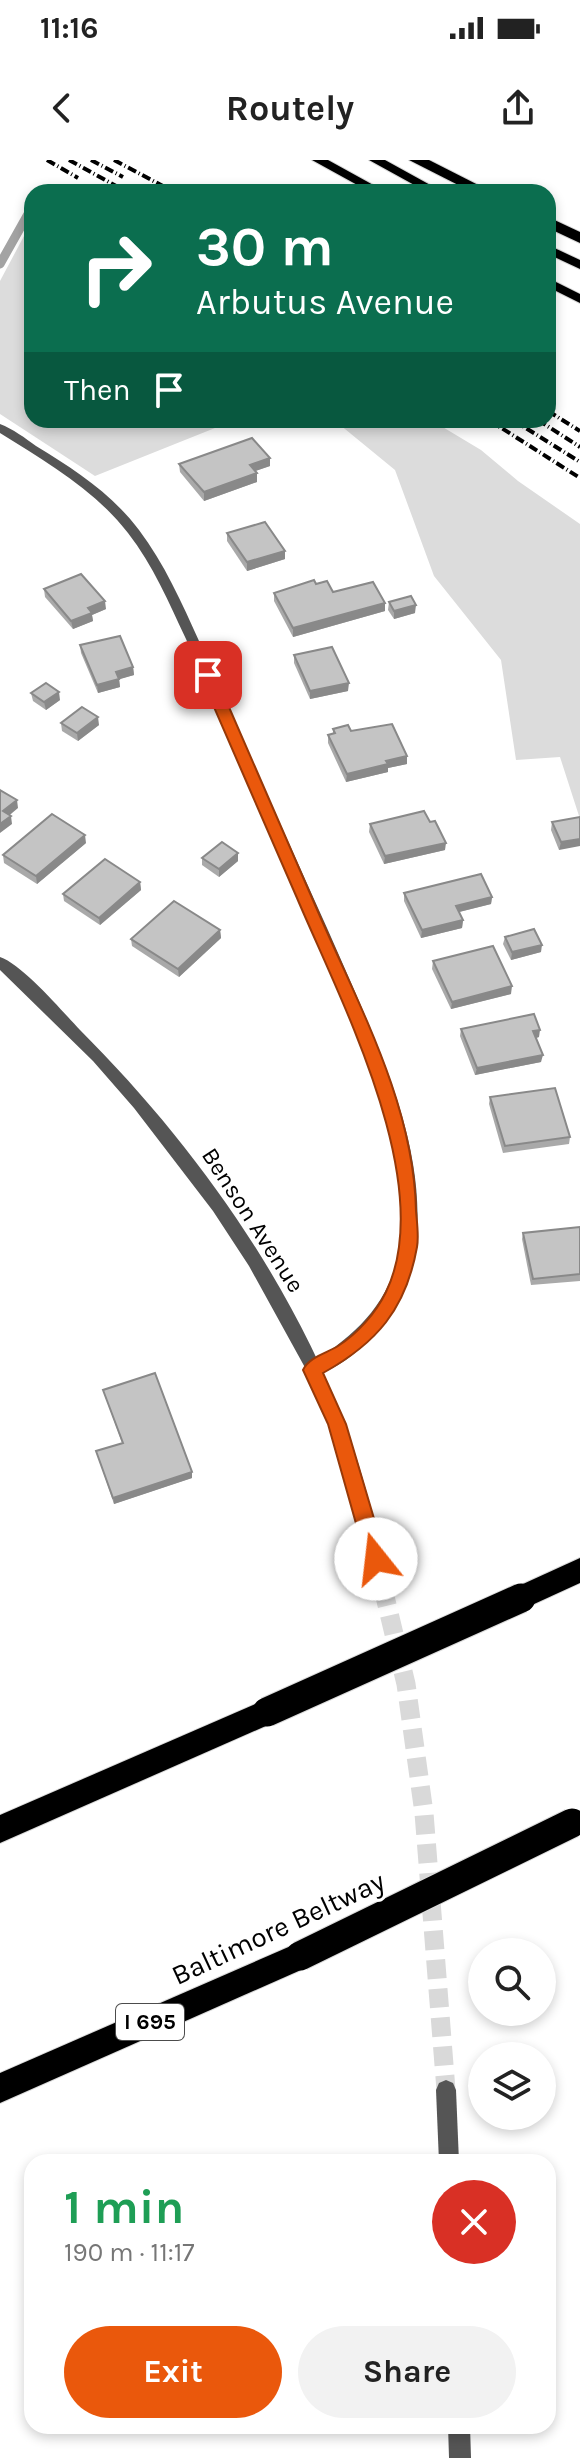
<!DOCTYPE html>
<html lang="en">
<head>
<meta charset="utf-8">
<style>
  :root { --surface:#fff; --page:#f2f2f2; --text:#222; --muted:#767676; --accent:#ea580c }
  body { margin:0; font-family:Karla,sans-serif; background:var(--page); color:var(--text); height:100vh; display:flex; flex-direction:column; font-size:30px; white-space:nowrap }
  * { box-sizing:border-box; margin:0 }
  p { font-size:26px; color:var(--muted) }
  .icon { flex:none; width:44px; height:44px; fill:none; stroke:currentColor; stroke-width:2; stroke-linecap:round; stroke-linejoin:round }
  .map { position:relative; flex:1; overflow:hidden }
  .panel { position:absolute; left:24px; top:1994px; width:532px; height:280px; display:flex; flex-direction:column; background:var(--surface); border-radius:24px; box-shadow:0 4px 12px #0003 }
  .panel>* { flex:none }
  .hud { position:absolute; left:24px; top:24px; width:532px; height:244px; border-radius:24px; box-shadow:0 4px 12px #0003; background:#0b6e4f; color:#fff; overflow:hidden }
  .controls { position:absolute; left:468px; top:1778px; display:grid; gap:16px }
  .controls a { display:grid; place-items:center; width:88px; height:88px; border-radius:50%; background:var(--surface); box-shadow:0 4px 12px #0003; font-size:40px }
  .pin { position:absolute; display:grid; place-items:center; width:68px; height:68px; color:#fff; margin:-34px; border-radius:16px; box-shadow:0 4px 12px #0006 }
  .me { position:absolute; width:88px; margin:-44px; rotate:344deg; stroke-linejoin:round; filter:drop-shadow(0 0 6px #0008) }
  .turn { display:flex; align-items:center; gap:28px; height:168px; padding:0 40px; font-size:36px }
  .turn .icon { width:104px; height:104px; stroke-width:2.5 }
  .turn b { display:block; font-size:56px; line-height:68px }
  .then { display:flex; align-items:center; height:76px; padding:0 40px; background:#0003; gap:16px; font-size:30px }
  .round { display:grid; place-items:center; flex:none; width:84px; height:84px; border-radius:42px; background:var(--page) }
  .summary { display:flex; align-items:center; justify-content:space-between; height:136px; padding:0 40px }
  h1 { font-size:48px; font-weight:700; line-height:60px; color:#1e9e55 }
  .cta { display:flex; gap:16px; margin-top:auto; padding:16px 40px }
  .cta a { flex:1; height:92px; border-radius:48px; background:var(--accent); color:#fff; font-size:32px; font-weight:700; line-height:92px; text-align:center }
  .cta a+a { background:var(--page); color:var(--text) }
  .status { display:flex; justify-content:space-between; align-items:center; height:56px; padding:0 40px; background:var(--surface); direction:ltr }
  .status svg { height:22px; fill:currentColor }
  header { display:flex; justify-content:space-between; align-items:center; height:104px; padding:0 40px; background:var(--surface); font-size:36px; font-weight:700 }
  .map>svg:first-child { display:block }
</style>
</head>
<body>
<div class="status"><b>11:16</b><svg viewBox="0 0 49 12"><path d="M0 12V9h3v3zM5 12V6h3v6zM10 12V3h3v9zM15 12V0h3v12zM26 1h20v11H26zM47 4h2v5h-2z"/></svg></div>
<header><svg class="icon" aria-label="back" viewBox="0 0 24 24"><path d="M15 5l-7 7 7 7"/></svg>Routely<svg class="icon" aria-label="share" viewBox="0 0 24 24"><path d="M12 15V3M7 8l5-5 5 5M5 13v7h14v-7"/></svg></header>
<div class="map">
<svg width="580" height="2298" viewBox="0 0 580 2298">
  <rect width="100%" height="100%" fill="#fff"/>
  <!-- green -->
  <g fill="#dcdcdc">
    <path d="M32,61V260H235L95,316L0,254V121Z"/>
    <path d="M334,260H431L481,290L518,321L580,364V659L560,597L516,600L501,500L434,416L395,310Z"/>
  </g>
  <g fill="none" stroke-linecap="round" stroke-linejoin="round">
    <!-- stream -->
    <path stroke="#a3a3a3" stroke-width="9" d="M0,104L32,47"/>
    <!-- tertiary-tunnel -->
    <path stroke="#d9d9d9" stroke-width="19" stroke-dasharray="19 10" stroke-linecap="butt" d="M376,1399L406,1524L424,1653L446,1930"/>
    <!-- primary casing -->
    <g stroke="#dbdbdb" stroke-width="2">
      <g id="primary">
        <path d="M312,0H328L386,32H370Z"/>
        <path d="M369,0H385L443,32H427Z"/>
        <path d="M548,85L580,100V109L548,94Z"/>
        <path d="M548,118L580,134V143L548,127Z"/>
      </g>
    </g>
    <!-- motorway casing -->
    <g stroke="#dbdbdb" stroke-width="2">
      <g id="motorway">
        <path d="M409,0H429L492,32H472Z"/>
        <path d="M548,57L580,72V83L548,68Z"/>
        <path d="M580,1398V1423L521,1450L512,1447L508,1438L512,1429Z"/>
        <path d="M267,1539L277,1543L281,1552L277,1561L0,1683V1655Z"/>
        <path d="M300,1782L310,1786L314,1796L310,1806L0,1943V1913Z"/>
      </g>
    </g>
    <!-- minor -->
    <path fill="#555" fill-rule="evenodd" d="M0,264C13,269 25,278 36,286C74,309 111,333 139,370C164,403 182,443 199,481C221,529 242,577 263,625C291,689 321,753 349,818C383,897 423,985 417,1073C413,1134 372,1196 313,1217L307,1215L305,1210L307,1205C355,1177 391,1143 400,1086C415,991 356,865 318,779C294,725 270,672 247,618C226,572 207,525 186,479C169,443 153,405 128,373C94,329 46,302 0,273Z"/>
    <!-- tertiary -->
    <g fill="#555" fill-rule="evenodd">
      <path d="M0,797C23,805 62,851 80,870C192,982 289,1117 345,1265C362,1309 372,1354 385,1399L382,1405L376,1407L370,1405L329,1265L308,1213L249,1106L213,1051L134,948L93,901L0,810Z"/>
      <path d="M446,1920L453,1923L456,1930L459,2002H439L436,1930L439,1923Z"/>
      <path d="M448,2266H470L471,2298H449Z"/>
    </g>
    <!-- primary -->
    <use href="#primary" fill="#000" fill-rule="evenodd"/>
    <!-- motorway -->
    <use href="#motorway" fill="#000" fill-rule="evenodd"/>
    <!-- rail -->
    <g stroke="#000" stroke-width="4" stroke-dasharray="9 3 1 3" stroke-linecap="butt">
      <path d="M47,0L78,18"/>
      <path d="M69,0L127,32"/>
      <path d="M91,0L123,17"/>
      <path d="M114,0L174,32"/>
      <path d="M548,251L580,271"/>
      <path d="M489,260L580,318"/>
      <path d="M513,260L580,302"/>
      <path d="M538,260L580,287"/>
    </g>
    <!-- motorway-bridge casing -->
    <g stroke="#dbdbdb" stroke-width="31" stroke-linecap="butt">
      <g id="motorway-bridge">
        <path d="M267,1552L521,1438"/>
        <path d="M300,1796L572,1663"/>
      </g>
    </g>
    <!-- motorway-bridge -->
    <use href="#motorway-bridge" stroke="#000" stroke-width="29"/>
  </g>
  <!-- wall -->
  <g fill="#a9a9a9">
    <path d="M179,304L270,306L255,311L257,313V322L204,341L180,312Z"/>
    <path d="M227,373L285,399L247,411L227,381Z"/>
    <path d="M316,424L333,432L385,443V451L293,477L274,441V433Z"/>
    <path d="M44,429L106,449L92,455L93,461L73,469L45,437Z"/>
    <path d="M389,442L415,453L394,459L388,450Z"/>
    <path d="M80,485L133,507L134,515L119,519L120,527L98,533L81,493Z"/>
    <path d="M294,495L348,531L310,539L294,503Z"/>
    <path d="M31,533L60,540L46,550L33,541Z"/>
    <path d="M61,563L99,565L78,581L62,571Z"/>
    <path d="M333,569L351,571L407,596V604L388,608V612L346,622L328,583V575L333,574Z"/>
    <path d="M580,657L559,690L551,670L552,662Z"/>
    <path d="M370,664L445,690L384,704L369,672Z"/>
    <path d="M86,683L37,724L4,703L3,695Z"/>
    <path d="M238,693V701L219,717L202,705V698Z"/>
    <path d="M140,722L141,730L100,765L64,741L63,734Z"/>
    <path d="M404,733L492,737L491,744L459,752L463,760L462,768L421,778L404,741Z"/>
    <path d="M220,770L221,778L179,817L132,786L131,779Z"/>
    <path d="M505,777L541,792L511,800L503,784Z"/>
    <path d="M433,801L511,834L451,849L432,809Z"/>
    <path d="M461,869L539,877L536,878L541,902L475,915L460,876Z"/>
    <path d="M490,937L570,977L569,984L503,993L489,944Z"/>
    <path d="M580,1067V1121L531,1125L522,1079L523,1073Z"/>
    <path d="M103,1230L192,1312V1318L114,1344L96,1291L122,1283Z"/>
  </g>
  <!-- shaded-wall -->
  <g fill="#898989">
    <path d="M270,298V306L250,313V305Z"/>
    <path d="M257,313V322L204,341V332Z"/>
    <path d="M285,391V399L247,411V402Z"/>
    <path d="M105,441L106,449L92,455L93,461L73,469L71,461L88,448Z"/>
    <path d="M385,443V451L293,477V468Z"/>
    <path d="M416,445L415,453L394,459V451Z"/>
    <path d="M133,507L134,515L117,520L116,512Z"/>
    <path d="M119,519L120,527L98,533L97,525Z"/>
    <path d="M349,523L348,531L310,539V531Z"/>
    <path d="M59,532L60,540L46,550L44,542Z"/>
    <path d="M98,557L99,565L78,581L77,573Z"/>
    <path d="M407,596V604L388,608V612L346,622L347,614L386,601Z"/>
    <path d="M17,640L18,648L5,659L3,651Z"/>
    <path d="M11,656L12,664L0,673V664Z"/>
    <path d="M85,675L86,683L37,724L36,716Z"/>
    <path d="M580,679V686L559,690L561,682Z"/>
    <path d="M446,683L445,690L384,704L385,696Z"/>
    <path d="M238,693V701L219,717V709Z"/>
    <path d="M140,722L141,730L100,765L99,758Z"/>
    <path d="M492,737L491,744L455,753L456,746Z"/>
    <path d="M463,760L462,768L421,778L422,770Z"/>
    <path d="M220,770L221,778L179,817L178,809Z"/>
    <path d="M542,785L541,792L511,800L512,792Z"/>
    <path d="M512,826L511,834L451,849L452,842Z"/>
    <path d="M540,870L539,877L532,879L533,871Z"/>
    <path d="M543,895L541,902L475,915L477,908Z"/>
    <path d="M192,1312V1318L114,1344L113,1338Z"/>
  </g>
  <!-- building -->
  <g fill="#c4c4c4" stroke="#898989" stroke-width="2">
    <path d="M252,278L270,298L250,305L257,313L204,332L179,304Z"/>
    <path d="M265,362L285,391L247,402L227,373Z"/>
    <path d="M81,414L105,441L88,448L92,453L71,461L44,429Z"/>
    <path d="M314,420L316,424L327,421L333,432L373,422L385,443L293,468L274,433Z"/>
    <path d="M411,436L416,445L394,451L389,442Z"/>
    <path d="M120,476L133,507L116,512L119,519L97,525L80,485Z"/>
    <path d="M332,487L349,523L310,531L294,495Z"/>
    <path d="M46,523L59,532L44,542L31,533Z"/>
    <path d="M82,547L98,557L77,573L61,563Z"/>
    <path d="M392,564L407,596L386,601L388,604L347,614L328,575L335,573L333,569L348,565L351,571Z"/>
    <path d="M0,630L17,640L3,651L11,656L0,664Z"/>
    <path d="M424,651L430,662L435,661L446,683L385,696L370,664Z"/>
    <path d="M52,654L85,675L36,716L3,695Z"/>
    <path d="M580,657V679L561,682L552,662Z"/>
    <path d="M222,682L238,693L219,709L202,698Z"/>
    <path d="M105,699L140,722L99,758L63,734Z"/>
    <path d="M481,714L492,737L456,746L463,760L422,770L404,733Z"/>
    <path d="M174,741L220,770L178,809L131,779Z"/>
    <path d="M534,769L542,785L512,792L505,777Z"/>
    <path d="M493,786L512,826L452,842L433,801Z"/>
    <path d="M534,854L540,870L533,871L543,895L477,908L461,869Z"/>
    <path d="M555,928L570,977L505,986L490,937Z"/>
    <path d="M580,1067V1114L533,1119L523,1073Z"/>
    <path d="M155,1213L192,1312L113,1338L96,1291L123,1283L103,1230Z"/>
  </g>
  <!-- route -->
  <path fill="#ea580c" stroke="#983908" stroke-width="2" d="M208,510L215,515C250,594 284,674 319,754C360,848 414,946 416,1051C417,1063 419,1076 417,1087C406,1149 377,1183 323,1213L346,1264L386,1399L383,1406L376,1408L369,1406L366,1399L328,1264L303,1210C309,1197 327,1193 338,1186C357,1174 376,1153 386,1132C438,1024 340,840 297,738C265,664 232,589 200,515Z"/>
  <g text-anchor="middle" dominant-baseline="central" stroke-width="6" stroke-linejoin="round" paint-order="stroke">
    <!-- shield labels -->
    <rect fill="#fff" stroke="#4c4c4c" stroke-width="2" x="116" y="1844" width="68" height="36" rx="6"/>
    <g font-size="22" font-weight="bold" fill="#000">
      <text x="150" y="1862">I 695</text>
    </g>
    <!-- street labels -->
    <g font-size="24" fill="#000" stroke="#fff">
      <text transform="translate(253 1060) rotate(57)">Benson Avenue</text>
    </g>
    <!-- near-street labels -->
    <g font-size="28" fill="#000" stroke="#fff">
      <text transform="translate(278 1768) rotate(-25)">Baltimore Beltway</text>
    </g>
  </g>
</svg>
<div class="controls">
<a><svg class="icon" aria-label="search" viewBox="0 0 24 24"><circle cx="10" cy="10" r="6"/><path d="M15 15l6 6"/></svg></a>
<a><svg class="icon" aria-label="layers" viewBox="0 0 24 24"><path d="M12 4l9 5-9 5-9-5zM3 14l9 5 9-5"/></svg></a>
</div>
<div class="pin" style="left:208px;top:515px;background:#d93025"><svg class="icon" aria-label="arrive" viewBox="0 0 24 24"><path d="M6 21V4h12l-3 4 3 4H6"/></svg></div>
<svg class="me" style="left:376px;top:1399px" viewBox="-20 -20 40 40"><circle r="19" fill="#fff"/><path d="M0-13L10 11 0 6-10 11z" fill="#ea580c"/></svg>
<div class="hud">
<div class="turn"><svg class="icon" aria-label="right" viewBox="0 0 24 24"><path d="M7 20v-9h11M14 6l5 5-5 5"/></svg><div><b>30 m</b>Arbutus Avenue</div></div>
<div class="then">Then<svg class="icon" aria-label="arrive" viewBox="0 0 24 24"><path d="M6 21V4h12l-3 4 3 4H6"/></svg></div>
</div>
<section class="panel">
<div class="summary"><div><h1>1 min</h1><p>190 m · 11:17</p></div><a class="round" style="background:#d93025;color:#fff"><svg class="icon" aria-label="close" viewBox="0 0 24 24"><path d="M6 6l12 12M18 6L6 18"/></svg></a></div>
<div class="cta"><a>Exit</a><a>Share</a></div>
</section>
</div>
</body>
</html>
